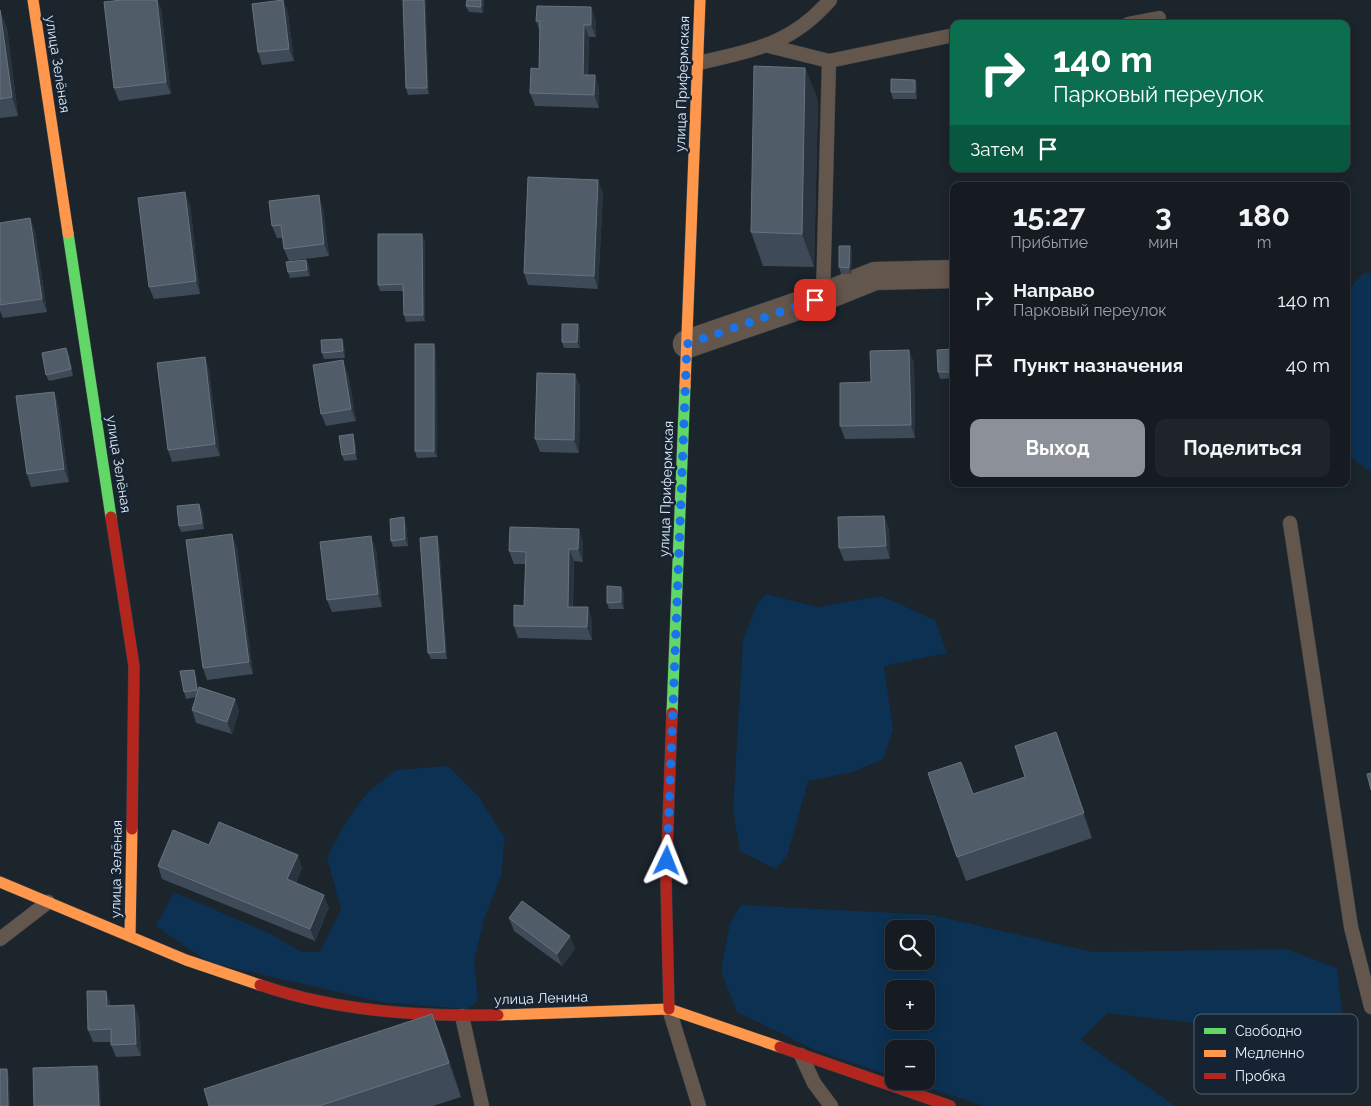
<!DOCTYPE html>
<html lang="ru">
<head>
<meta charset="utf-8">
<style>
  :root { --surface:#151b21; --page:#1e242a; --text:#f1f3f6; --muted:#9da1a5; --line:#34393f; --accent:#8c9099 }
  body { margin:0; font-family:Raleway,sans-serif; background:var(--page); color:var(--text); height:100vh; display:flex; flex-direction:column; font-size:19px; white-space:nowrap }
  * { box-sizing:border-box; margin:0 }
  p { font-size:16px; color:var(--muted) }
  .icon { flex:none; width:28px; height:28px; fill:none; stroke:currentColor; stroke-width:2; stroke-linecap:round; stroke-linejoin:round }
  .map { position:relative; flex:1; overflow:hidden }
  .details { position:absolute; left:950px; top:182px; width:400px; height:305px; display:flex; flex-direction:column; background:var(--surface); border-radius:10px; box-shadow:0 2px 12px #0003,0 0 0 1px var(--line) }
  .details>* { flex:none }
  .guide { position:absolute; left:950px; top:20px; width:400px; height:152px; border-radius:10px; box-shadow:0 2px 12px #0003,0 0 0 1px var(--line); background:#0b6e4f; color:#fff; overflow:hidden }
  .tools { position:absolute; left:885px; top:920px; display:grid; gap:10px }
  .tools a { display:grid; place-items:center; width:50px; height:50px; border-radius:10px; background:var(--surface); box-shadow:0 2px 12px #0003,0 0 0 1px var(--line); font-size:25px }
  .pin { position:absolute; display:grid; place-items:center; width:42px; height:42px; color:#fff; margin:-21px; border-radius:10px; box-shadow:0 2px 8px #0006 }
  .me { position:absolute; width:55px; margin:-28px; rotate:2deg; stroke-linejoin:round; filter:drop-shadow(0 0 4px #0008) }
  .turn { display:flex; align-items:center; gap:18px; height:105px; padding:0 20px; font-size:22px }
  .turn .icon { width:65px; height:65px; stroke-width:2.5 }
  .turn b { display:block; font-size:35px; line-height:42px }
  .then { display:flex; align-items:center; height:48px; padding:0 20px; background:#0003; gap:10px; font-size:19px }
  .eta { display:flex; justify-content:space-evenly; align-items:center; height:85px; text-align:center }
  .eta b { font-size:30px; font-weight:700; line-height:35px }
  .button { display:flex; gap:10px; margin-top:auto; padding:10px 20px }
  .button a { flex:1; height:58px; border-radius:10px; background:var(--accent); color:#fff; font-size:20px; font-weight:700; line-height:58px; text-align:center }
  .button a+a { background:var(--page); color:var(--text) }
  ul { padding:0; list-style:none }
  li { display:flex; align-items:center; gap:15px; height:65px; padding:0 20px }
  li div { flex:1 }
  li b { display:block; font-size:19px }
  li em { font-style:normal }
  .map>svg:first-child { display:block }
</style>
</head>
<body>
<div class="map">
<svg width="1371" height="1106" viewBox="0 0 1371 1106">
  <rect width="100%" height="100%" fill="#1c242c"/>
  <!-- green -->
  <g fill="#0c3152" fill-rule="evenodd">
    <path d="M1363,273H1371V472L1346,454V294Z"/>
    <path d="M766,594L818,607L881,596L935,620L947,653L884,666L893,730L883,759L853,772L808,781L787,856L775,869L740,851L733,810L743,639L757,604Z"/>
    <path d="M448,766L478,796L505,838L501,876L484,919L474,961L478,1001L467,1009L381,1002L208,962L156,926L174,892L271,934L301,952H320L341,909L327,857L347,820L368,792L396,770Z"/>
    <path d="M741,905L932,915L1093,952L1286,949L1337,968L1344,1026L1272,1032L1107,1013L1081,1040L1175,1106H985L907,1081H926V1049H894V1077L815,1050L737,1012L721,971L730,923ZM894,929H926V961H894ZM894,989H926V1021H894Z"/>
  </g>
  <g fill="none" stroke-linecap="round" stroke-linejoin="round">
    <!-- lane casing -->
    <g stroke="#3a4047" stroke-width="15">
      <g id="lane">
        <path d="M1128,24L1159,18"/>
        <path d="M769,46L829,61L954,35"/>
        <path d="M699,63C753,50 791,45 830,0"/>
        <path d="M823,297L829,61"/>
        <path d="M1290,523L1351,927L1371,1007"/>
        <path d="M0,939L48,902"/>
        <path d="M669,1009L699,1106"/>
        <path d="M462,1016L482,1106"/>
        <path d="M801,1055L814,1083L831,1106"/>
      </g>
    </g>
    <!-- street casing -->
    <g stroke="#3a4047" stroke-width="29">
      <path id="street" d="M687,344L815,300L875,276L954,274"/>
    </g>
    <!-- fast casing -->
    <g stroke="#3a4047" stroke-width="12">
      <g id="fast">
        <path d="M68,233L111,517"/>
        <path d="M672,713L685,386"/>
      </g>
    </g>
    <!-- slow casing -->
    <g stroke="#3a4047" stroke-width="12">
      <g id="slow">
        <path d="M33,0L68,233"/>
        <path d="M685,386L700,0"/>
        <path d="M0,882L186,960L260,985"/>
        <path d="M130,936L132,829"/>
        <path d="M498,1015L669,1009L780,1047"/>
      </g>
    </g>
    <!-- jam casing -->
    <g stroke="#3a4047" stroke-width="12">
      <g id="jam">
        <path d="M111,517L134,666L132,829"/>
        <path d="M260,985C335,1011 419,1017 498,1015"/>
        <path d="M669,1009L666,880L672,713"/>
        <path d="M780,1047L950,1106"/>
      </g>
    </g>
    <!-- lane -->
    <use href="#lane" stroke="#63564c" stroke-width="14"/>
    <!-- street -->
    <use href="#street" stroke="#63564c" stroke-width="28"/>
    <!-- fast -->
    <use href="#fast" stroke="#63d668" stroke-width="11"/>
    <!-- slow -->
    <use href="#slow" stroke="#ff974d" stroke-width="11"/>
    <!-- jam -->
    <use href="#jam" stroke="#b3261e" stroke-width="11"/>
  </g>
  <!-- wall -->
  <g fill="#3e4a57">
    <path d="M283,0L288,13L294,61L262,65L258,52Z"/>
    <path d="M403,0L429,94L408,95L406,88Z"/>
    <path d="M484,0L483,13L469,12L466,6Z"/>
    <path d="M161,9L171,94L119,101L114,88Z"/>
    <path d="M0,10L7,28L18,116L0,118Z"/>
    <path d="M596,20V37H589L588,75H595L599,88V108L535,106L530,93L539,69L540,32L536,21Z"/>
    <path d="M805,68L818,101L814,267L763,266L751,232Z"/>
    <path d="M915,80L917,86V99H893L891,92Z"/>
    <path d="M603,193L598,289L528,285L524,273Z"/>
    <path d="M190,205L200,294L154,299L149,287Z"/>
    <path d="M323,208L329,256L289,261L284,249L283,238H277L272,226Z"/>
    <path d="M30,218L35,231L47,312L3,318L0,311V223Z"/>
    <path d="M425,240V321L406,322L404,315L403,291H380L378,285Z"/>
    <path d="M850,246L852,253L851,274H841L839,267Z"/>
    <path d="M306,260L309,266L310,276L290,278L288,272Z"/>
    <path d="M578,324L580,330V348H564L562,342Z"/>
    <path d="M342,339L344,345L345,358L324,359L322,353Z"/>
    <path d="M434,344L436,351L437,457L417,458L415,451Z"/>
    <path d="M954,349V378L940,379L938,372Z"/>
    <path d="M69,354L73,376L49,381L46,375Z"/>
    <path d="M205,357L209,370L220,456L172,462L168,450Z"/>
    <path d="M914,362L915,438L845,439L840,426L871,382Z"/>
    <path d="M348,373L356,421L326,426L321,414Z"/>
    <path d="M575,374L580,387L579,453L540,452L535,439Z"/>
    <path d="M54,392L58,404L69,482L31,487L27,474Z"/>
    <path d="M353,434L355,441L357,460L344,461L342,455Z"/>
    <path d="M199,504L202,510L204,529L181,532L179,526Z"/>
    <path d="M884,516L889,529L890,559L844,561L839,548Z"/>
    <path d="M406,524L408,546L393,547L391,541Z"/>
    <path d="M583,542V562L574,561L573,607L592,620V640L518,638L514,626L524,606L526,564H514L509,551Z"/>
    <path d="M439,543L447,659H431L428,653Z"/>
    <path d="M237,547L253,674L207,680L203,668Z"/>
    <path d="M376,549L382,607L332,612L327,600Z"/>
    <path d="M624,593V609H609L607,603Z"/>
    <path d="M194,670L196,676L198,690L235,699L239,711L232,734L196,723L192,710L196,697L186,699L184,692Z"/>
    <path d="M1056,732L1092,838L966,881L957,857L1025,777Z"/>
    <path d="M209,845L302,867L296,883L329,907L315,941L162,879L158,866Z"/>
    <path d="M509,918L575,949L562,966L514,931Z"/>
    <path d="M106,991L111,1006L139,1017L141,1056L116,1057L111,1045V1042H93L88,1030Z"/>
    <path d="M432,1014L445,1047L461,1097L433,1106H209Z"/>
  </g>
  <!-- shaded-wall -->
  <g fill="#29343f">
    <path d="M157,0H158L161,9L171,94L166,82Z"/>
    <path d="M283,0L288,13L294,61L289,49Z"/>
    <path d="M424,0H426L429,94L427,88Z"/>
    <path d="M481,0H484L483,13L481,7Z"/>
    <path d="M591,7L596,20V37L591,25Z"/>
    <path d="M0,10L7,28L18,116L12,97Z"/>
    <path d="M584,25L589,37L587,88L583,75Z"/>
    <path d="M805,68L818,101L814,267L802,234Z"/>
    <path d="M595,75L599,88V108L594,95Z"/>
    <path d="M915,80L917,86V99L915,92Z"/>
    <path d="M598,180L603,193L598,289L594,276Z"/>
    <path d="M185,192L190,205L200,294L196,281Z"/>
    <path d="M319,195L323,208L329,256L324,244Z"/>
    <path d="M30,218L35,231L47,312L42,299Z"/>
    <path d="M422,234L425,240V321L423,315Z"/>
    <path d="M850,246L852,253L851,274L849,268Z"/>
    <path d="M306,260L309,266L310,276L307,270Z"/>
    <path d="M578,324L580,330V348L577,342Z"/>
    <path d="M342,339L344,345L345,358L343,351Z"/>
    <path d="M434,344L436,351L437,457L434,451Z"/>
    <path d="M66,348L69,354L73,376L71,369Z"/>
    <path d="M909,350L914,362L915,438L911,425Z"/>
    <path d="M205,357L209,370L220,456L215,444Z"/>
    <path d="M343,360L348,373L356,421L351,409Z"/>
    <path d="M575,374L580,387L579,453L574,440Z"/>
    <path d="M54,392L58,404L69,482L64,469Z"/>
    <path d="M353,434L355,441L357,460L355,453Z"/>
    <path d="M199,504L202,510L204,529L202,523Z"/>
    <path d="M884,516L889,529L890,559L886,546Z"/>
    <path d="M404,517L406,524L408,546L405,539Z"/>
    <path d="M579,529L583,542V562L578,549Z"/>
    <path d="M232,534L237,547L253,674L249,662Z"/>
    <path d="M371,536L376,549L382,607L378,594Z"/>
    <path d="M437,536L439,543L447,659L445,652Z"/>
    <path d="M569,549L574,561L572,619L568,607Z"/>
    <path d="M621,587L624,593V609L621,602Z"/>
    <path d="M588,607L592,620V640L587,627Z"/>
    <path d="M194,670L196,676L199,697L197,690Z"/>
    <path d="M235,699L239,711L232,734L227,722Z"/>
    <path d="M1056,732L1064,756L1092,838L1084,813Z"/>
    <path d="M298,855L302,867L292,892L287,879Z"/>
    <path d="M324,895L329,907L315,941L310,929Z"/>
    <path d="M570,936L575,949L562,966L557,954Z"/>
    <path d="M106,991L110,1003L111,1018L107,1006Z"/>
    <path d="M134,1005L139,1017L141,1056L136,1044Z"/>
    <path d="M432,1014L445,1047L461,1097L449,1063Z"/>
    <path d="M97,1066L100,1072L101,1106H99Z"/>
    <path d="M7,1069L9,1075L10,1106H8Z"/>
  </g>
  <!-- building -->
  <g fill="#505c68" stroke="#67737f">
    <path d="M122,0H157L166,82L114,88L104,2Z"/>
    <path d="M283,0L289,49L258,52L252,4Z"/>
    <path d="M403,0H424L427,88H406Z"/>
    <path d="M467,0H481V7L466,6Z"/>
    <path d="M537,6L591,7V25H584L583,75H595L594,95L530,93L531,68L539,69L540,21H536Z"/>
    <path d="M0,10L12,97L0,99Z"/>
    <path d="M754,66L805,68L802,234L751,232Z"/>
    <path d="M891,79L915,80V92H891Z"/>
    <path d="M952,83H954V103Z"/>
    <path d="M528,177L598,180L594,276L524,273Z"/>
    <path d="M185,192L196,281L149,287L138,198Z"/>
    <path d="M319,195L324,244L284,249L281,225L272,226L269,201Z"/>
    <path d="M30,218L42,299L0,305V223Z"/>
    <path d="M378,234H422L423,315H404L403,284L378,285Z"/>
    <path d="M839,246H850L849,268L839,267Z"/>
    <path d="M306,260L307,270L288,272L286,262Z"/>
    <path d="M562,324H578L577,342H562Z"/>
    <path d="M342,339L343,351L322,353L321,340Z"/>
    <rect x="415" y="344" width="19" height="107"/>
    <path d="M66,348L71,369L46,375L42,353Z"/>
    <path d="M954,349V372H938L937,350Z"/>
    <path d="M909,350L911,425L840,426V383L871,382L870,351Z"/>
    <path d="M205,357L215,444L168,450L157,363Z"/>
    <path d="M343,360L351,409L321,414L313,365Z"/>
    <path d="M537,373L575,374L574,440L535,439Z"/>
    <path d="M54,392L64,469L27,474L16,396Z"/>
    <path d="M353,434L355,453L342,455L339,436Z"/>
    <path d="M199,504L202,523L179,526L177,506Z"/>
    <path d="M884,516L886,546L839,548L838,517Z"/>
    <path d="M404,517L405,539L391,541L390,519Z"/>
    <path d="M510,527L579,529L578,549H569L568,607H588L587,627L514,626V605L524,606L526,552L509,551Z"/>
    <path d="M232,534L249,662L203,668L186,540Z"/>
    <path d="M371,536L378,594L327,600L320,542Z"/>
    <path d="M437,536L445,652L428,653L420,538Z"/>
    <path d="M607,586L621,587V602L607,603Z"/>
    <path d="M194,670L197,690L184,692L180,671Z"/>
    <path d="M199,687L235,699L227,722L192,710Z"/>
    <path d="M1056,732L1084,813L957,857L928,773L961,762L973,794L1025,777L1015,746Z"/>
    <path d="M1371,773V790L1367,774Z"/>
    <path d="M219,822L298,855L287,879L324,895L310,929L158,866L173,830L209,845Z"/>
    <path d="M522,901L570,936L557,954L509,918Z"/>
    <path d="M87,991H106L107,1006L134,1005L136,1044L111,1045V1029L88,1030Z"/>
    <path d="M432,1014L449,1063L319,1106H209L204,1089Z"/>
    <path d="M97,1066L99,1106H34L33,1068Z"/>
    <path d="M0,1069H7L8,1106H0Z"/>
  </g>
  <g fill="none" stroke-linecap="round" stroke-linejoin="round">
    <!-- route -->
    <path stroke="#1a73e8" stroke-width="9" stroke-dasharray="0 16.2" d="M667,861L687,344L815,300"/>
  </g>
  <g text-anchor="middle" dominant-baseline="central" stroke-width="5" stroke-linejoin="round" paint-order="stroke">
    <!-- street labels -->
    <g font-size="14" fill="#e5eef8" stroke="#162332">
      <text transform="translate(58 64) rotate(81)">улица Зелёная</text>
      <text transform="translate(682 84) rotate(-88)">улица Прифермская</text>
      <text transform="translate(119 464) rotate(81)">улица Зелёная</text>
      <text transform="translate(666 489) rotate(-88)">улица Прифермская</text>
      <text transform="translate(116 869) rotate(-89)">улица Зелёная</text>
      <text transform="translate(541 998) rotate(-2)">улица Ленина</text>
    </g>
  </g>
  <!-- legend -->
  <rect x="1194" y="1014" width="164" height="80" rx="8" fill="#162332" stroke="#54606d" stroke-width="1"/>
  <rect x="1204" y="1028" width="22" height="6" fill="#63d668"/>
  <rect x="1204" y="1050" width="22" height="7" fill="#ff974d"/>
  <rect x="1204" y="1073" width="22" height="6" fill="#b3261e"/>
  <g font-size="14" fill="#e5eef8">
    <text x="1235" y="1036">Свободно</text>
    <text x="1235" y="1058">Медленно</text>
    <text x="1235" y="1081">Пробка</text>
  </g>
</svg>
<div class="tools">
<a><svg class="icon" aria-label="search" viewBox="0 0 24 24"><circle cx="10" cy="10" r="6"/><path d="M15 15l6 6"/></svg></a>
<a>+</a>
<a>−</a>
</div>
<div class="pin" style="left:815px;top:300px;background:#d93025"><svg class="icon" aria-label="arrive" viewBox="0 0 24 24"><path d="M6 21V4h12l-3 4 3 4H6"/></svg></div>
<svg class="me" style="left:667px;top:861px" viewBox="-20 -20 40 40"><path d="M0-17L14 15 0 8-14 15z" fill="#1a73e8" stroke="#fff" stroke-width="4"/></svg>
<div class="guide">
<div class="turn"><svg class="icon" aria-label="right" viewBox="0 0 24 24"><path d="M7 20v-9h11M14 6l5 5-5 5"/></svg><div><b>140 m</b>Парковый переулок</div></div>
<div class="then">Затем<svg class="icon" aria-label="arrive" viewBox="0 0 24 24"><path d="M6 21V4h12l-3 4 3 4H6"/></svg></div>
</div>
<section class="details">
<div class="eta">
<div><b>15:27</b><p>Прибытие</p></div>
<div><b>3</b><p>мин</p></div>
<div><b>180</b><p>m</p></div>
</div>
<ul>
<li><svg class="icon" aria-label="right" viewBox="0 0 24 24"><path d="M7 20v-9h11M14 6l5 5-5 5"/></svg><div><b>Направо</b><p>Парковый переулок</p></div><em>140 m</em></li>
<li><svg class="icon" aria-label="arrive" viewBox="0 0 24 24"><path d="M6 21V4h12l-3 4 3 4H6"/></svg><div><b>Пункт назначения</b></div><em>40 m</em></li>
</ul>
<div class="button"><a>Выход</a><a>Поделиться</a></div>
</section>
</div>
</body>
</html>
